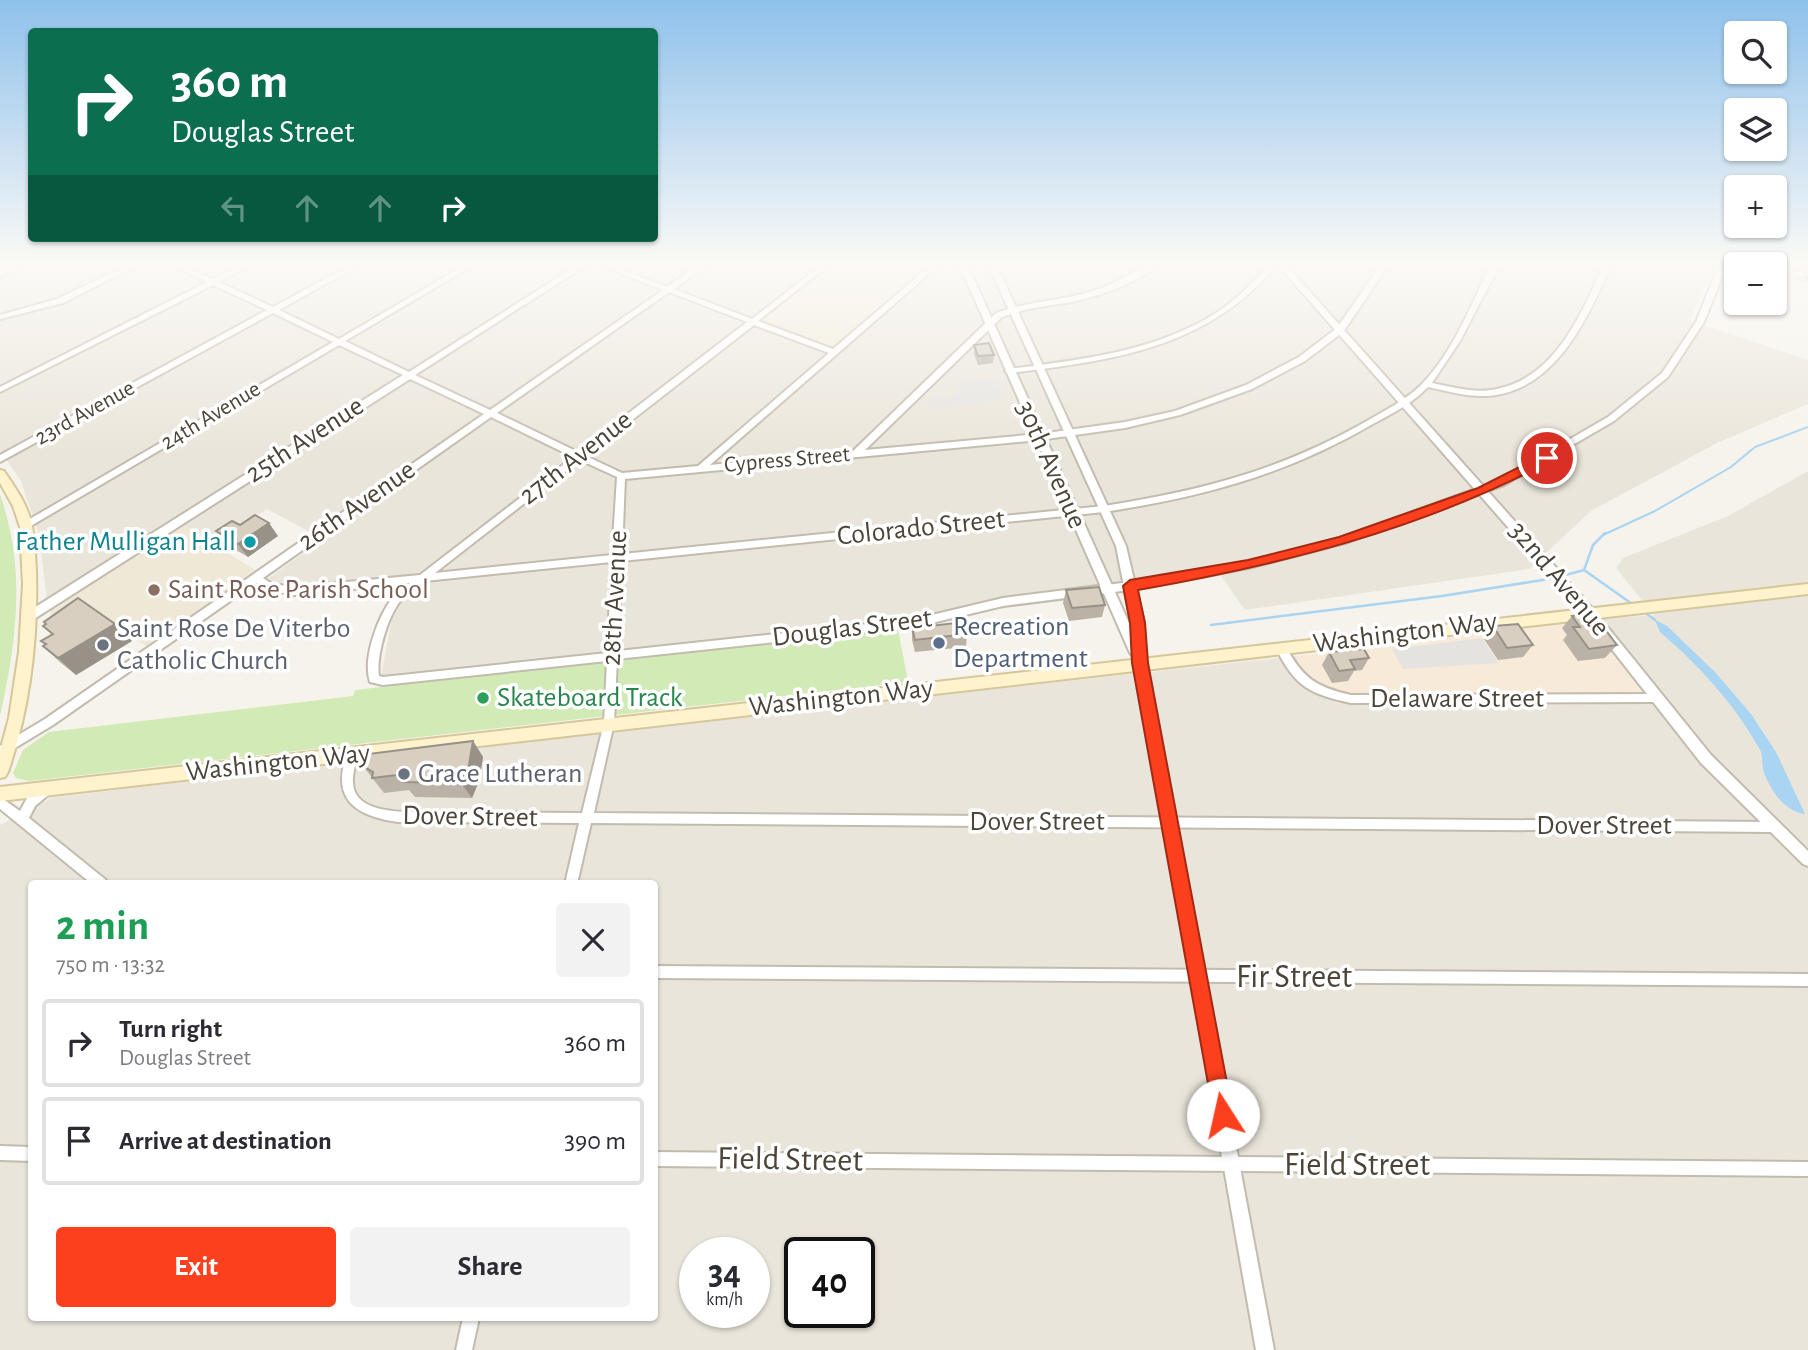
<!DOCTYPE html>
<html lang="en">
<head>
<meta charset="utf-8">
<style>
  :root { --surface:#fff; --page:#f2f2f3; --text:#2b2b33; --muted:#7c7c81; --line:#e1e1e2; --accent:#fc3f1d }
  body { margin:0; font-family:"Alegreya Sans",sans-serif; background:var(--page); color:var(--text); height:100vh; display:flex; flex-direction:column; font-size:26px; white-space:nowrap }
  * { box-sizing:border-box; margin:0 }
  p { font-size:23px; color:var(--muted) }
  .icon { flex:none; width:38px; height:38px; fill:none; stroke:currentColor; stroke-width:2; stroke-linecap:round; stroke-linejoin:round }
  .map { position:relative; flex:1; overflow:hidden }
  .sheet { position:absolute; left:28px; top:880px; width:630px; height:441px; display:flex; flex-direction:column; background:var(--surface); border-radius:7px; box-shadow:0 2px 5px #0004 }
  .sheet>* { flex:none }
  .hud { position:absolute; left:28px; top:28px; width:630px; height:214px; border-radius:7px; box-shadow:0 2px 5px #0004; background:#0b6e4f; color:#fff; overflow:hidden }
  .fabs { position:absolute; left:1724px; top:21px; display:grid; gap:14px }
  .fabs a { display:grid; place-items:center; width:63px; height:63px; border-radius:7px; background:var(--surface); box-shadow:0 2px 5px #0004; font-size:35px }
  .speed { position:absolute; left:679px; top:1237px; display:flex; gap:14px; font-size:35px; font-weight:700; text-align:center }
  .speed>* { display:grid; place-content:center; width:91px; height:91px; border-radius:50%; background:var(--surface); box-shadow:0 2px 5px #0004; line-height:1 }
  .speed small { font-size:18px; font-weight:400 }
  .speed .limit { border:4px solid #111; border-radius:10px; background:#fff; color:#111 }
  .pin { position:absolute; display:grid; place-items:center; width:60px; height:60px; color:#fff; margin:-30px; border:4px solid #fff; border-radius:50%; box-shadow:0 2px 7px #0007 }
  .me { position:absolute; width:77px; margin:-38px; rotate:350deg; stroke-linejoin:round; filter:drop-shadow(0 0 5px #0008) }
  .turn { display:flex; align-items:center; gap:24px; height:147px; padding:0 28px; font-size:32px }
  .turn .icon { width:91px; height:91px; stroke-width:2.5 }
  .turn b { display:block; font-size:49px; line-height:60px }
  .lanes { display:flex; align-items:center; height:66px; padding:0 28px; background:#0003; justify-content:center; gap:35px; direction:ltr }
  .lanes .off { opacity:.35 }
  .round { display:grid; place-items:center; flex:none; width:74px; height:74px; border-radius:7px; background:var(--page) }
  .summary { display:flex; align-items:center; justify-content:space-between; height:119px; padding:0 28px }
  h1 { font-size:42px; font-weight:700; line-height:52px; color:#1e9e55 }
  .primary-button { display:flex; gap:14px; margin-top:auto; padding:14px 28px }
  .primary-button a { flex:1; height:80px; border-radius:7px; background:var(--accent); color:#fff; font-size:28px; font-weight:700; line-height:80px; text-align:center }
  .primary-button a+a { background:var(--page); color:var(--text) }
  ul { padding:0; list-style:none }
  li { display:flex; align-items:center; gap:21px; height:88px; margin:0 14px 10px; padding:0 14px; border:4px solid var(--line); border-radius:7px }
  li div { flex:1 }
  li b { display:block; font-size:26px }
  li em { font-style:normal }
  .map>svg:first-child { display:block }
</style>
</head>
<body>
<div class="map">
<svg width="1808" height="1350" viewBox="0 0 1808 1350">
  <rect width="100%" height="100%" fill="#f6f3ec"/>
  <!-- residential -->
  <g fill="#eae5da" fill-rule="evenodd">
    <path d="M0,266H1709L1713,270L1690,320L1808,360V404L1717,443L1591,511L1529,569L1245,610L1221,576L1000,606L898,629L379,688L393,612L416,587L415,576L304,587L287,586L267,579L323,539L267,509L216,543L182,524L47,600L39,535L21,481L0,450Z"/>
    <path d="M1808,471V1350H0V825L51,798L486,745L1296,656L1300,669L1588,620L1654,615L1616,568L1623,558L1728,516ZM32,884H654V1318H32ZM695,1253H754V1312H695ZM800,1253H859V1312H800Z"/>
  </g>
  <!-- commercial -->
  <path fill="#f7ead8" d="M1588,620L1648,693H1347L1310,680L1300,669L1296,656Z"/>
  <!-- education -->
  <g fill="#efe8d6">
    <path d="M829,266H931L833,349L759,320Z"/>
    <path d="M182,524L256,571L146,646L97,613L49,642L51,609Z"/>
  </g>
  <!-- green -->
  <g fill="#d2eab5">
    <path d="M0,494C26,571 17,638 0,716Z"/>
    <path d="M898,629L908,682L29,781L16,778L13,773L23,750L49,732L353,696L355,690Z"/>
  </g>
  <!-- parking -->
  <g fill="#e5e3e0">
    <path d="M995,379L1003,398L937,409L926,405L936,394L950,399L960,389L958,384Z"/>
    <path d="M1482,638L1498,663L1403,669L1392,649Z"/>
  </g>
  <!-- water -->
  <path fill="#a9d4f2" d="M1655,620L1667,626L1715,672L1751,714L1776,752L1805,814C1785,812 1768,788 1763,769C1762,762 1763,754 1759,748C1734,703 1698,665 1660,632Z"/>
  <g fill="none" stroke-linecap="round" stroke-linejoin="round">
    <!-- stream-far1 -->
    <g stroke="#a9d4f2" stroke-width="2">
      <path d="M1798,279L1808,282"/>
      <path d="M1603,535L1655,511L1731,467L1755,447L1808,427"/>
    </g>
    <!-- stream -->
    <g stroke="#a9d4f2" stroke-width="2.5">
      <path d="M1584,570L1635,606"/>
      <path d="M1562,576L1584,570L1593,545L1605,533"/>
      <path d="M1644,612L1655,620"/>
      <path d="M1211,625L1442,596L1555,578"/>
    </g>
    <!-- minor casing -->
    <g stroke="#c2bbae" stroke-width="4">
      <g id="minor">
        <path d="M12,266H22L0,276V271Z"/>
        <path d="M126,266H136L63,303L0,319V315L57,299Z"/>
        <path d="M176,266H186L213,279L239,266H248L219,282L273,307L349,266H358L279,310L339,339L463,266H472L345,341L409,372L576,266H585L415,375L490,410L663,290L602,266H612L667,287L697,266H706L674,289L752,319L820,266H828L758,321L833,349L930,266H938L710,465L853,451L996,313C1030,300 1068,301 1102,288C1118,282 1140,266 1157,266C1133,285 1100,296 1071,302C1048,306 1024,308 1002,317L865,450L1039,434L1125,422L1175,411L1246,385L1299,357L1337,328L1380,266H1388L1343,332L1305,361L1252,389L1180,415L1125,428L1039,440L625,479L622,554L1104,506C1201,491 1281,470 1367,421C1385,410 1405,401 1421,385C1453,353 1470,306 1491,266H1499L1460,341L1432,383C1452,387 1476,394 1497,389C1555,377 1581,315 1603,266H1611C1587,319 1555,392 1487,396C1467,397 1447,391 1428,387C1412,404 1391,414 1371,425C1285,475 1202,497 1104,512L622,561L618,651L915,619L1003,598L1130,582L1248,562L1340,538L1498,481L1608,417L1662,373L1696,322L1716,272L1712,266H1720L1724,272L1704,322L1668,377L1614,421L1504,485L1345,543L1248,568L1130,590L1003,606L915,627L617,659L614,723L594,813L1771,822L1775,823L1777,827L1775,831L1771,832L591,823L577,884H565L579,823L398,822C354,816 330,798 348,752L352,750L356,752L358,755C356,764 352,773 353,783C354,808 386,811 406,812L582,813L604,723L607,661L383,685L370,682C362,659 378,616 393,597C397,592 404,587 410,583L294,595L267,590L256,583L53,725L0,757V746L45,719L484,414L410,379L34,619H26L25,616L26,613L403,375L339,345L29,527H23L21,525L23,523L333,342L273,313L0,462V455L267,310L213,285L0,392V387L207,282ZM669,292L747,322L578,452L497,413ZM754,325L829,353L698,466L622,473L586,456ZM491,417L573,457L420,575L294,587L272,584L263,578ZM580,460L617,477L612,555L435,573ZM612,562L607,653L383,677L379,676C376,656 388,613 403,598C410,592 418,587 425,581Z"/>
        <path d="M1268,266H1276C1206,349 1110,361 1009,373L1005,371L1009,369C1079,360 1155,352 1216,313C1236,300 1252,283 1268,266Z"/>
        <path d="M1281,644L1285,645C1302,678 1316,687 1351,695L1656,694L1660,695L1661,698L1660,701L1656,702L1351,703C1310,694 1295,687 1276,648Z"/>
        <path d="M48,784L52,786L54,789L52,792L35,806L29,818L106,880L108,884H92L0,809V797L20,811L27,798Z"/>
        <path d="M654,966L1808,974V986L654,978Z"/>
        <path d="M0,1146L32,1147V1161L0,1160Z"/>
        <path d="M654,1152L1808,1162V1176L654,1166Z"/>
        <path d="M463,1318H479L472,1350H456Z"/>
      </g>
    </g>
    <!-- tertiary casing -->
    <g stroke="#c2bbae" stroke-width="4">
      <g id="tertiary">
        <path d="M960,266H968L1133,632L1116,546L989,266H997L1126,546L1144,623L1146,663L1274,1350H1256L1134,657L1130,653Z"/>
        <path d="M1279,266H1287L1593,609L1711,755L1808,851V866L1803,864L1701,763L1585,615Z"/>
      </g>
    </g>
    <!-- secondary casing -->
    <g stroke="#d6c79b" stroke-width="4">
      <g id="secondary">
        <path d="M0,470L4,471C14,486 25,501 30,518C35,535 35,554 36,571C38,639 30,708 8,772L5,777L0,778V751L9,718L19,652L23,584L20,527L13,506L0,483Z"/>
        <path d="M1808,584V594L0,801V787Z"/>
      </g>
    </g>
    <!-- primary casing -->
    <g stroke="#e6c16a" stroke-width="3">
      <path id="primary" d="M1790,266L1808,267V273L1791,268Z"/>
    </g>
    <!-- minor -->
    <use href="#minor" fill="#fff" fill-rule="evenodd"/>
    <!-- tertiary -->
    <use href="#tertiary" fill="#fff" fill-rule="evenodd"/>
    <!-- secondary -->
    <use href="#secondary" fill="#fff3cd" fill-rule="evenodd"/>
    <!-- primary -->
    <use href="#primary" fill="#ffe39c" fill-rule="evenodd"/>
    <!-- rail -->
    <path stroke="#9a9a9a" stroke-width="2" stroke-dasharray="7 7" stroke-linecap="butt" d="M1794,266L1808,279"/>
  </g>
  <!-- wall -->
  <g fill="#bab2a6">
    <path d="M974,345L994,355L993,363L978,365L974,354Z"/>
    <path d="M216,531L278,536L248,557L226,544Z"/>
    <path d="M1066,590L1105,605L1102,617L1069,621L1063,603Z"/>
    <path d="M1572,616L1592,625L1617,645L1605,658L1578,661L1563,640L1567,635L1562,628Z"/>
    <path d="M43,626L132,641L76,675L61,663L43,646L45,645L41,641L52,634Z"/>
    <path d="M1493,626L1533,645L1523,657L1498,660L1484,639Z"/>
    <path d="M912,628L967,634L966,647L915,652L912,640Z"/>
    <path d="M1329,652L1369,658L1362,670L1354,671L1348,681L1332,683L1322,665Z"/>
    <path d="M473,741L483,757L479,781L472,798L415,797L409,790L384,793L363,766Z"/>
  </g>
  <!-- shaded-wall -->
  <g fill="#979187">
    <path d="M269,523L278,536L248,557L238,544Z"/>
    <path d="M115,624L132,641L76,675L58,658Z"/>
    <path d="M473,741L483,757L479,781L472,798L461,783Z"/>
  </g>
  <!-- building -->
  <g fill="#d8cfc1" stroke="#979187" stroke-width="2">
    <path d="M989,343L994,355L978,356L974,345Z"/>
    <path d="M255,515L269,523L238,544L216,531L232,521L240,525Z"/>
    <path d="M1099,587L1105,605L1072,608L1066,590Z"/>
    <path d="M78,598L115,624L58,658L43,646L46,644L41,641L53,634L43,626L46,624L44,622Z"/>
    <path d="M1584,614L1592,625L1601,624L1617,645L1589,649L1573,627H1580L1572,616Z"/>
    <path d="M964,622L967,634L915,640L912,628Z"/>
    <path d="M1518,624L1533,645L1507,648L1493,626Z"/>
    <path d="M1364,649L1369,658L1350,660L1355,669L1339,671L1329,652Z"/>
    <path d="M473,741L469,765L461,783L404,782L397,775L372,778L373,772L363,766L360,755Z"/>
  </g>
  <!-- sky -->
  <linearGradient id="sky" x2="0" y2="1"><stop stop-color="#8fc1ec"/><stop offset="0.58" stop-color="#fbfaf6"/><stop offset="1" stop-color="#fbfaf6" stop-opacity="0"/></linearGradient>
  <rect width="1808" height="455" fill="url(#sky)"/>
  <!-- route -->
  <path fill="#fc3f1d" stroke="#a42913" stroke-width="2" d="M1547,453L1553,458L1551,461C1420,530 1284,564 1138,590L1145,623L1148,663L1233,1115L1230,1122L1223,1125L1215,1122L1132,663L1130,623L1123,586L1130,580L1248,560L1339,537L1478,488Z"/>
  <!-- markers -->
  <circle fill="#0f9aa8" stroke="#fff" stroke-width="2.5" cx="250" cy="542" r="7"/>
  <circle fill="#8d6e63" stroke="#fff" stroke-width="2.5" cx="154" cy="590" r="7"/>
  <circle fill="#5c6f8a" stroke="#fff" stroke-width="2.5" cx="939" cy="643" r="7"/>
  <g fill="#6b7280" stroke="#fff" stroke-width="2.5">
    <circle cx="103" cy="645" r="7"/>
    <circle cx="404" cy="774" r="7"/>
  </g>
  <circle fill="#2e9e5b" stroke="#fff" stroke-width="2.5" cx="483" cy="698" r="7"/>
  <g text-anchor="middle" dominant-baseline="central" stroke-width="7" stroke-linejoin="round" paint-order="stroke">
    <!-- far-street labels -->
    <g font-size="23" fill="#4b4439" stroke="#fff">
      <text transform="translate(85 413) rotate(-29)">23rd Avenue</text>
      <text transform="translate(211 416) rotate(-31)">24th Avenue</text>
      <text transform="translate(787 460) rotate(-5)">Cypress Street</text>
    </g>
    <!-- street labels -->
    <g font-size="28" fill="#4b4439" stroke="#fff">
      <text transform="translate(305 440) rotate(-33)">25th Avenue</text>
      <text transform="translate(576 458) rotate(-38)">27th Avenue</text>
      <text transform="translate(1051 465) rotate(66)">30th Avenue</text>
      <text transform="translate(357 506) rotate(-35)">26th Avenue</text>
      <text transform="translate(921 528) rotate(-6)">Colorado Street</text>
      <text transform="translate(1559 579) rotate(50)">32nd Avenue</text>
      <text transform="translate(615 598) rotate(-87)">28th Avenue</text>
      <text transform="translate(852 628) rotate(-7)">Douglas Street</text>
      <text transform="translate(1405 633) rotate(-7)">Washington Way</text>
      <text transform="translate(841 698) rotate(-6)">Washington Way</text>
      <text x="1457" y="699">Delaware Street</text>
      <text transform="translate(278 763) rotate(-6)">Washington Way</text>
      <text transform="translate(470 817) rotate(1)">Dover Street</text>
      <text x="1037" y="822">Dover Street</text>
      <text x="1604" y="826">Dover Street</text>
    </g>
    <!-- culture labels -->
    <g font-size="28" fill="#0d838f" stroke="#fff" text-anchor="end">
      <text x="236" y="542">Father Mulligan Hall</text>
    </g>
    <!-- education labels -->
    <g font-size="28" fill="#785e54" stroke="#fff" text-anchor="start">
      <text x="168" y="590">Saint Rose Parish School</text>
    </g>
    <!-- service labels -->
    <g font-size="28" fill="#4e5e75" stroke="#fff" text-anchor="start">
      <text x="953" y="627">Recreation<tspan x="953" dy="32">Department</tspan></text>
    </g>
    <!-- worship labels -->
    <g font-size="28" fill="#5b616d" stroke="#fff" text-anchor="start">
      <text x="117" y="629">Saint Rose De Viterbo<tspan x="117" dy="32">Catholic Church</tspan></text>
      <text x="418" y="774">Grace Lutheran</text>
    </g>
    <!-- leisure labels -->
    <g font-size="28" fill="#27864d" stroke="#fff" text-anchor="start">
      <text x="497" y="698">Skateboard Track</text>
    </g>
    <!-- near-street labels -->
    <g font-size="33" fill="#4b4439" stroke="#fff">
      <text x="1294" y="977">Fir Street</text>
      <text transform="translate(790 1160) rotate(1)">Field Street</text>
      <text x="1357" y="1165">Field Street</text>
    </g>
  </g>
</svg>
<div class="fabs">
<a><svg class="icon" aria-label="search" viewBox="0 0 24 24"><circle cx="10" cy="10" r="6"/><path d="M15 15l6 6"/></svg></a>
<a><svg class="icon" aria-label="layers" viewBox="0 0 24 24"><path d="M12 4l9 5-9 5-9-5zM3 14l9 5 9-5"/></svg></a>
<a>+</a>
<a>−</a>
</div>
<div class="speed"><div>34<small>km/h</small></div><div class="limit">40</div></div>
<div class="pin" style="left:1547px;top:458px;background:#d93025"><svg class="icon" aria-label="arrive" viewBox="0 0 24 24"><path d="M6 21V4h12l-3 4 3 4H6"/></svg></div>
<svg class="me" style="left:1223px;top:1115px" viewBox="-20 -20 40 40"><circle r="19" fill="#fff"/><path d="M0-13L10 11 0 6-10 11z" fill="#fc3f1d"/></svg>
<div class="hud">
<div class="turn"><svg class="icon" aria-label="right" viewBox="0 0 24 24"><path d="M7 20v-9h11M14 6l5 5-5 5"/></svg><div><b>360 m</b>Douglas Street</div></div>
<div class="lanes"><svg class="icon off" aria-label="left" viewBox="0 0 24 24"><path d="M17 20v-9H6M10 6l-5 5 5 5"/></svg><svg class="icon off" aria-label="ahead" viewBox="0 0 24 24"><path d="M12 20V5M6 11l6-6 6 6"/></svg><svg class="icon off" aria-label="ahead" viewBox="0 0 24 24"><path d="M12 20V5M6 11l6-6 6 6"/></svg><svg class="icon" aria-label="right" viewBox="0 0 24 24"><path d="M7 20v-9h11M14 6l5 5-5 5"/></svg></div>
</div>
<section class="sheet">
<div class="summary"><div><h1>2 min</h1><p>750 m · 13:32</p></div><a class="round"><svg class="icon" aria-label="close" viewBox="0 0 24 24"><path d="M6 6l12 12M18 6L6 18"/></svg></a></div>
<ul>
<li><svg class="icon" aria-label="right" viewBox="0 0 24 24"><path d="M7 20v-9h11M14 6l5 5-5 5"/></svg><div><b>Turn right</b><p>Douglas Street</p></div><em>360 m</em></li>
<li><svg class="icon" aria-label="arrive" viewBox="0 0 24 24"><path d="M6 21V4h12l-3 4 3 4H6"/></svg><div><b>Arrive at destination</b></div><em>390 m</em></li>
</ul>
<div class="primary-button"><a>Exit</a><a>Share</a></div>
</section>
</div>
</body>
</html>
